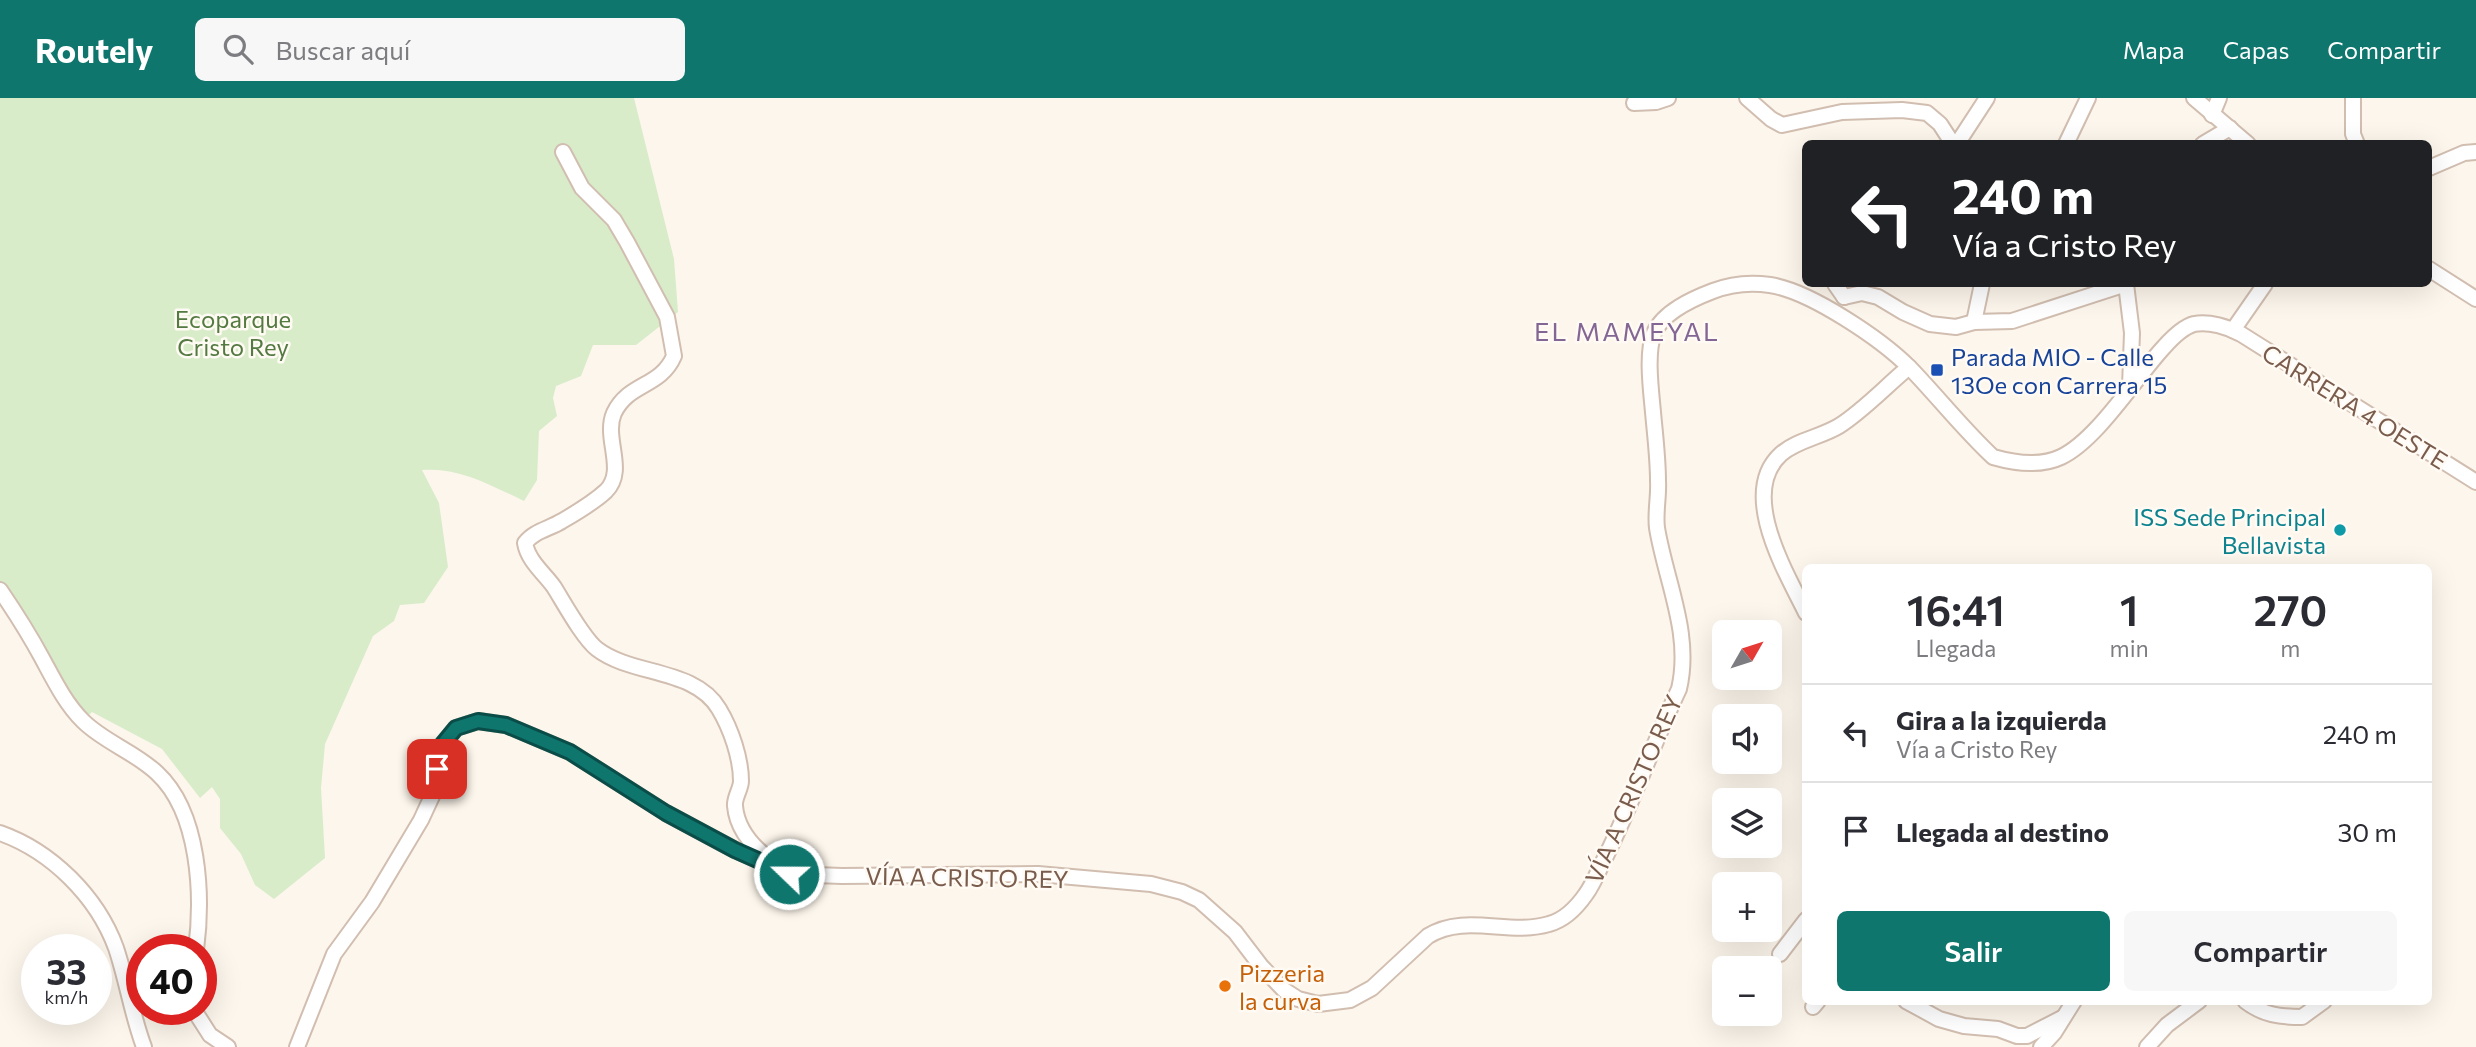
<!DOCTYPE html>
<html lang="es">
<head>
<meta charset="utf-8">
<style>
  :root { --surface:#fff; --page:#f7f7f7; --text:#2b2b33; --muted:#7c7c81; --line:#e1e1e2; --accent:#0f766e }
  body { margin:0; font-family:Commissioner,sans-serif; background:var(--page); color:var(--text); height:100vh; display:flex; flex-direction:column; font-size:26px; white-space:nowrap }
  * { box-sizing:border-box; margin:0 }
  p { font-size:23px; color:var(--muted) }
  .icon { flex:none; width:38px; height:38px; fill:none; stroke:currentColor; stroke-width:2; stroke-linecap:round; stroke-linejoin:round }
  .map { position:relative; flex:1; overflow:hidden }
  .details { position:absolute; left:1802px; top:466px; width:630px; height:441px; display:flex; flex-direction:column; background:var(--surface); border-radius:10px; box-shadow:0 7px 28px #0002 }
  .details>* { flex:none }
  .hud { position:absolute; left:1802px; top:42px; width:630px; height:147px; border-radius:10px; box-shadow:0 7px 28px #0002; background:#202124; color:#fff; overflow:hidden }
  .needle { width:46px; rotate:51deg }
  .buttons { position:absolute; left:1712px; top:522px; display:grid; gap:14px }
  .buttons a { display:grid; place-items:center; width:70px; height:70px; border-radius:10px; background:var(--surface); box-shadow:0 7px 28px #0002; font-size:35px }
  .speed { position:absolute; left:21px; top:836px; display:flex; gap:14px; font-size:35px; font-weight:700; text-align:center }
  .speed>* { display:grid; place-content:center; width:91px; height:91px; border-radius:50%; background:var(--surface); box-shadow:0 7px 28px #0002; line-height:1 }
  .speed small { font-size:18px; font-weight:400 }
  .speed .limit { border:10px solid #d22; background:#fff; color:#111 }
  .pin { position:absolute; display:grid; place-items:center; width:60px; height:60px; color:#fff; margin:-30px; border-radius:14px; box-shadow:0 4px 10px #0006 }
  .me { position:absolute; width:77px; margin:-38px; rotate:292deg; stroke-linejoin:round; filter:drop-shadow(0 0 5px #0008) }
  .turn { display:flex; align-items:center; gap:24px; height:147px; padding:0 35px; font-size:32px }
  .turn .icon { width:91px; height:91px; stroke-width:2.5 }
  .turn b { display:block; font-size:49px; line-height:60px }
  .eta { display:flex; justify-content:space-evenly; align-items:center; height:119px; text-align:center }
  .eta b { font-size:42px; font-weight:600; line-height:49px }
  .cta { display:flex; gap:14px; margin-top:auto; padding:14px 35px }
  .cta a { flex:1; height:80px; border-radius:10px; background:var(--accent); color:#fff; font-size:28px; font-weight:600; line-height:80px; text-align:center }
  .cta a+a { background:var(--page); color:var(--text) }
  ul { padding:0; list-style:none }
  li { display:flex; align-items:center; gap:21px; height:98px; padding:0 35px; border-top:2px solid var(--line) }
  li div { flex:1 }
  li b { display:block; font-size:26px }
  li em { font-style:normal }
  header { display:flex; align-items:center; gap:42px; box-sizing:border-box; height:98px; padding:0 35px; background:var(--accent); color:#fff }
  header strong { font-size:33px }
  nav { display:flex; gap:38px; margin-inline-start:auto; font-size:24px }
  .search { width:490px; height:63px; background:var(--page); display:flex; align-items:center; gap:18px; box-sizing:border-box; padding:0 24px; border-radius:10px; color:var(--muted); font-size:26px }
  .map>svg:first-child { display:block }
</style>
</head>
<body>
<header>
<strong>Routely</strong>
<div class="search"><svg class="icon" aria-label="search" viewBox="0 0 24 24"><circle cx="10" cy="10" r="6"/><path d="M15 15l6 6"/></svg>Buscar aquí</div>
<nav><a>Mapa</a><a>Capas</a><a>Compartir</a></nav>
</header>
<div class="map">
<svg width="2476" height="949" viewBox="0 0 2476 949">
  <rect width="100%" height="100%" fill="#fdf6ec"/>
  <!-- green -->
  <path fill="#d8ecc9" d="M0,0H634L674,161L678,214L636,247H593L581,278L556,288L553,300L557,318L539,333L537,382L524,403C490,387 459,369 422,372L439,405L448,469L424,505L400,507L394,523L373,538L325,646L321,690L325,760L274,801L255,787L241,756L220,730V701L212,689L200,700L162,651L92,614L83,623L0,492Z"/>
  <g fill="none" stroke-linecap="round" stroke-linejoin="round">
    <!-- minor casing -->
    <g stroke="#d1beb0" stroke-width="18">
      <g id="minor">
        <path d="M1747,0L1771,21L1782,27L1842,14L1902,12L1927,15L1940,26L1953,46"/>
        <path d="M2194,0L2248,46"/>
        <path d="M2353,0V36L2357,46"/>
        <path d="M1634,5L1656,4L1668,0"/>
        <path d="M2212,17L2219,0"/>
        <path d="M1957,46L1987,0"/>
        <path d="M2066,46L2088,0"/>
        <path d="M2203,46L2230,30"/>
        <path d="M563,54L582,90L614,122L627,144L667,219L674,258C660,290 629,284 614,315C603,340 627,372 606,393C594,404 576,415 562,423C549,431 534,433 525,445C528,463 544,475 554,489C564,505 583,540 597,551C632,578 695,570 719,611C731,631 741,660 741,683C741,691 734,700 735,708C737,732 755,751 773,764"/>
        <path d="M2429,70L2464,55L2476,54"/>
        <path d="M2429,171L2476,201"/>
        <path d="M1835,186L1844,199"/>
        <path d="M2126,186L2132,235L2130,288"/>
        <path d="M1844,199L1862,195L1878,199L1903,214L1930,226L1956,229L1974,224L2012,223L2126,186"/>
        <path d="M1974,224L1982,186"/>
        <path d="M2233,232L2265,186"/>
        <path d="M0,492C15,514 29,536 42,560C54,582 65,605 83,623C104,644 135,654 157,675C200,715 203,798 196,852"/>
        <path d="M1806,515C1786,474 1738,395 1781,356C1797,342 1821,339 1839,328C1864,312 1886,288 1909,269"/>
        <path d="M0,735C51,753 97,798 116,850C127,883 132,917 144,949"/>
        <path d="M1780,856L1806,822"/>
        <path d="M1906,903L1939,921L1964,928L1998,931L2017,938H2027L2062,920"/>
        <path d="M2245,903C2263,917 2280,919 2302,919L2324,903"/>
        <path d="M1813,909L1818,903"/>
        <path d="M194,912L210,937L228,949"/>
        <path d="M297,949L334,856L372,804L421,722L433,696L442,647L456,630L478,623L506,627L570,654L666,715L735,752L789,776L842,778L1038,776L1151,786L1182,794L1199,802L1235,834L1261,868L1284,892L1298,901L1318,906L1350,902L1372,890L1428,838C1465,815 1509,838 1549,826C1564,822 1577,809 1586,796C1594,785 1599,771 1606,758C1633,704 1653,646 1679,591C1692,536 1666,484 1657,430C1655,415 1659,398 1658,383C1658,360 1655,337 1653,314C1651,292 1646,255 1654,235C1663,214 1692,201 1713,193C1731,186 1750,184 1770,187C1810,193 1881,241 1910,270C1938,299 1963,331 1993,359C2014,365 2040,369 2061,359C2097,342 2136,279 2164,249C2172,240 2183,229 2194,226C2209,223 2228,229 2241,236L2476,384"/>
        <path d="M2041,949L2054,935L2074,903"/>
        <path d="M2147,949L2167,927L2199,903"/>
      </g>
    </g>
    <!-- minor -->
    <use href="#minor" stroke="#fff" stroke-width="14"/>
  </g>
  <g fill="none" stroke-linecap="round" stroke-linejoin="round">
    <!-- route casing -->
    <g stroke="#0a4d48" stroke-width="18">
      <path id="route" d="M437,671L442,647L456,630L478,623L506,627L570,654L666,715L735,752L789,776"/>
    </g>
    <!-- route -->
    <use href="#route" stroke="#0f766e" stroke-width="12"/>
  </g>
  <!-- markers -->
  <rect fill="#1a4fb4" stroke="#fffaf3" stroke-width="2.5" x="1930" y="265" width="14" height="14" rx="3.5"/>
  <circle fill="#0f9aa8" stroke="#fffaf3" stroke-width="2.5" cx="2340" cy="432" r="7"/>
  <circle fill="#e8710a" stroke="#fffaf3" stroke-width="2.5" cx="1225" cy="888" r="7"/>
  <g text-anchor="middle" dominant-baseline="central" stroke-width="5" stroke-linejoin="round" paint-order="stroke">
    <!-- park labels -->
    <g font-size="24" fill="#537a41" stroke="#fffaf3">
      <text x="233" y="220">Ecoparque<tspan x="233" dy="28">Cristo Rey</tspan></text>
    </g>
    <!-- transit labels -->
    <g font-size="24" fill="#164399" stroke="#fffaf3" text-anchor="start">
      <text x="1951" y="258">Parada MIO - Calle<tspan x="1951" dy="28">13Oe con Carrera 15</tspan></text>
    </g>
    <!-- street labels -->
    <g font-size="24" fill="#7a5c4d" stroke="#fffaf3">
      <text transform="translate(2355 308) rotate(32)">CARRERA 4 OESTE</text>
      <text transform="translate(1633 691) rotate(-66)">VÍA A CRISTO REY</text>
      <text transform="translate(967 779) rotate(1)">VÍA A CRISTO REY</text>
    </g>
    <!-- culture labels -->
    <g font-size="24" fill="#0d838f" stroke="#fffaf3" text-anchor="end">
      <text x="2326" y="418">ISS Sede Principal<tspan x="2326" dy="28">Bellavista</tspan></text>
    </g>
    <!-- food labels -->
    <g font-size="24" fill="#c56008" stroke="#fffaf3" text-anchor="start">
      <text x="1239" y="874">Pizzeria<tspan x="1239" dy="28">la curva</tspan></text>
    </g>
    <!-- neighbourhood labels -->
    <g font-size="26" letter-spacing="2" fill="#846695" stroke="#fffaf3">
      <text x="1627" y="232">EL MAMEYAL</text>
    </g>
  </g>
</svg>
<div class="buttons">
<a><svg class="needle" viewBox="-14 -14 28 28"><path d="M0-13l5 13h-10z" fill="#e53935"/><path d="M0 13l5-13h-10z" fill="#7c7c81"/></svg></a>
<a><svg class="icon" aria-label="sound" viewBox="0 0 24 24"><path d="M4 9h4l5-4v14l-5-4H4zM17 9q2 3 0 6"/></svg></a>
<a><svg class="icon" aria-label="layers" viewBox="0 0 24 24"><path d="M12 4l9 5-9 5-9-5zM3 14l9 5 9-5"/></svg></a>
<a>+</a>
<a>−</a>
</div>
<div class="speed"><div>33<small>km/h</small></div><div class="limit">40</div></div>
<div class="pin" style="left:437px;top:671px;background:#d93025"><svg class="icon" aria-label="arrive" viewBox="0 0 24 24"><path d="M6 21V4h12l-3 4 3 4H6"/></svg></div>
<svg class="me" style="left:789px;top:776px" viewBox="-20 -20 40 40"><circle r="17" fill="#0f766e" stroke="#fff" stroke-width="3"/><path d="M0-11L8 9 0 5-8 9z" fill="#fff"/></svg>
<div class="hud">
<div class="turn"><svg class="icon" aria-label="left" viewBox="0 0 24 24"><path d="M17 20v-9H6M10 6l-5 5 5 5"/></svg><div><b>240 m</b>Vía a Cristo Rey</div></div>
</div>
<section class="details">
<div class="eta">
<div><b>16:41</b><p>Llegada</p></div>
<div><b>1</b><p>min</p></div>
<div><b>270</b><p>m</p></div>
</div>
<ul>
<li><svg class="icon" aria-label="left" viewBox="0 0 24 24"><path d="M17 20v-9H6M10 6l-5 5 5 5"/></svg><div><b>Gira a la izquierda</b><p>Vía a Cristo Rey</p></div><em>240 m</em></li>
<li><svg class="icon" aria-label="arrive" viewBox="0 0 24 24"><path d="M6 21V4h12l-3 4 3 4H6"/></svg><div><b>Llegada al destino</b></div><em>30 m</em></li>
</ul>
<div class="cta"><a>Salir</a><a>Compartir</a></div>
</section>
</div>
</body>
</html>
